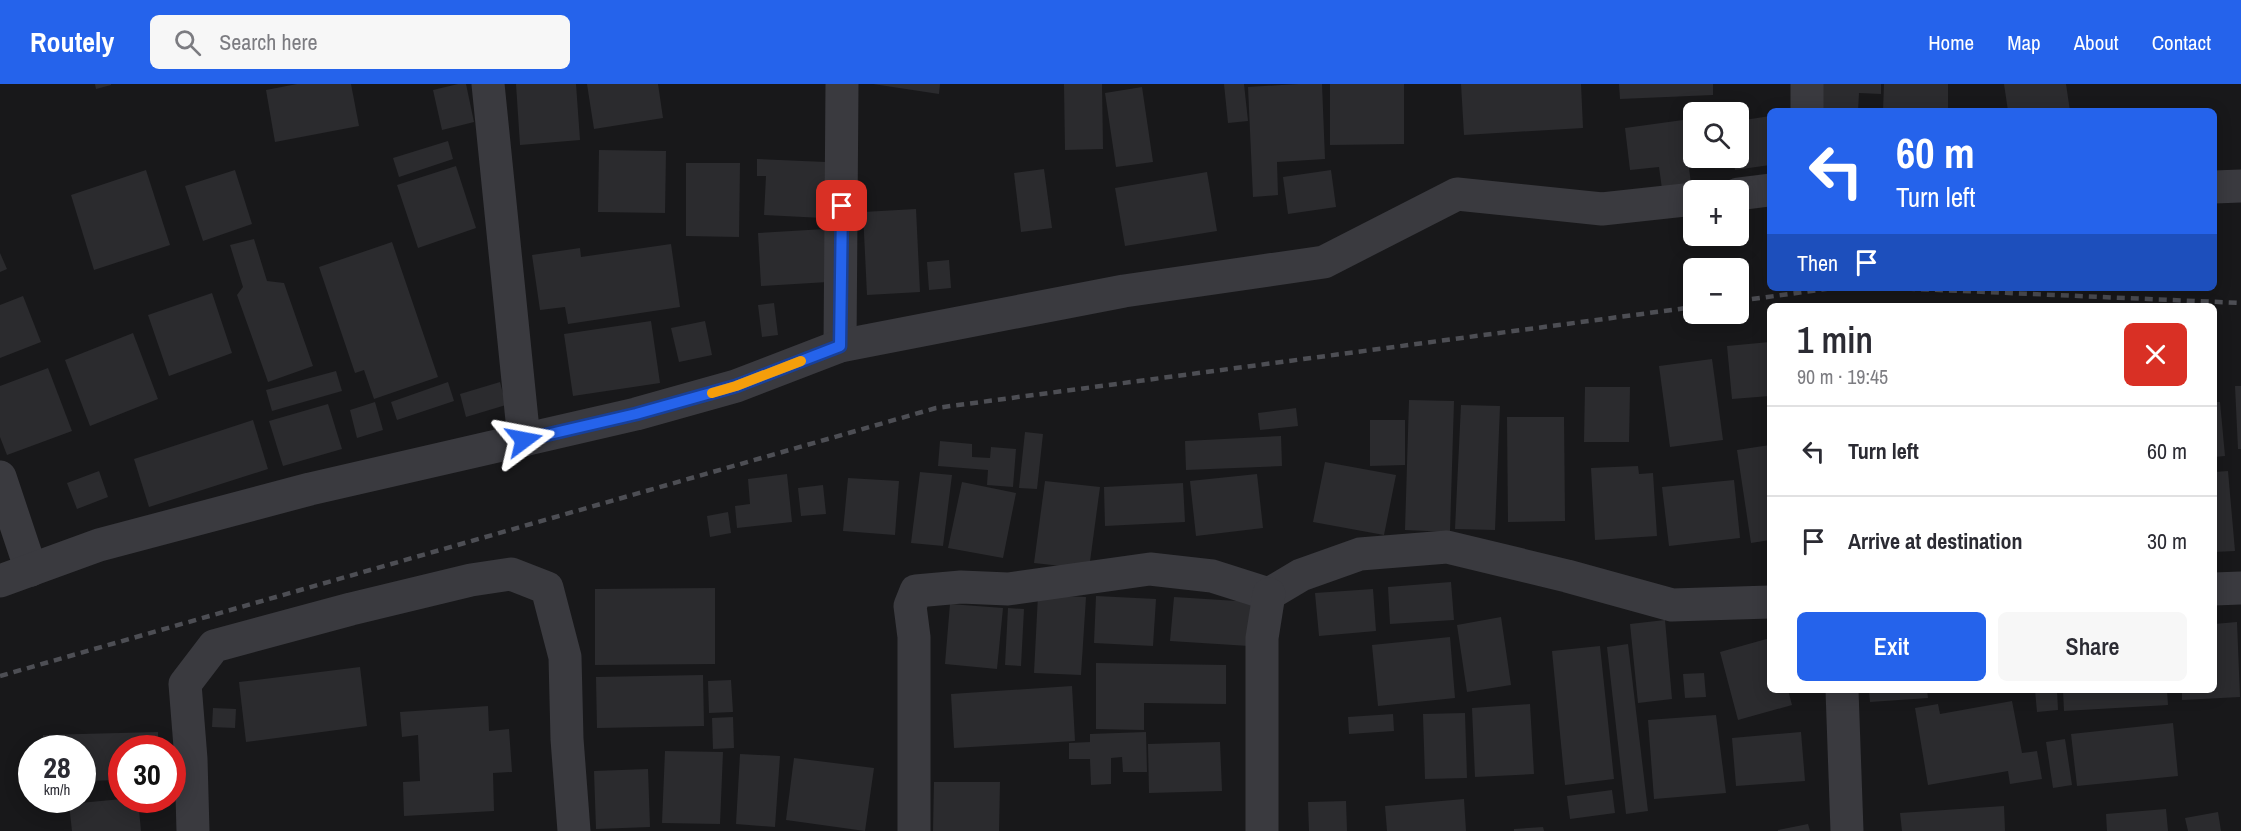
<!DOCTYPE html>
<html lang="en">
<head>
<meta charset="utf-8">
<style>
  :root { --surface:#fff; --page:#f7f7f7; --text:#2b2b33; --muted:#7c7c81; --line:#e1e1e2; --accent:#2563eb }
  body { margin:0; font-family:"Archivo Narrow",sans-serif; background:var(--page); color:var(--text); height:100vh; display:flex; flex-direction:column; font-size:22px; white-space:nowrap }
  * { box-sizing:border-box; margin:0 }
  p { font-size:20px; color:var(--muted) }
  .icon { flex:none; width:33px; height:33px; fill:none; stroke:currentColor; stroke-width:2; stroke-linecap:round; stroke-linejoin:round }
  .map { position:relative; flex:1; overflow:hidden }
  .details { position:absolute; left:1767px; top:219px; width:450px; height:390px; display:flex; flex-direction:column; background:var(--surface); border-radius:9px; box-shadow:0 3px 15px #0003 }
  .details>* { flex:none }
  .banner { position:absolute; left:1767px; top:24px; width:450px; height:183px; border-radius:9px; box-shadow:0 3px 15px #0003; background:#2563eb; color:#fff; overflow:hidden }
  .tools { position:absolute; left:1683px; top:18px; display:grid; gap:12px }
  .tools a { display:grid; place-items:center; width:66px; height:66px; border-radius:9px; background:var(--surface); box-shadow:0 3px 15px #0003; font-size:30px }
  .speed { position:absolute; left:18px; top:651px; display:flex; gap:12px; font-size:30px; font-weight:700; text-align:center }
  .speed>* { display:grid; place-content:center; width:78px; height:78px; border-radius:50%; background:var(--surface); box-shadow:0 3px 15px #0003; line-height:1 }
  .speed small { font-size:15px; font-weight:400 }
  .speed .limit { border:9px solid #d22; background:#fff; color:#111 }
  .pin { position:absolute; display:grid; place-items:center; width:51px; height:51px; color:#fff; margin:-26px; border-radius:12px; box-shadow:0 3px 9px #0006 }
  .me { position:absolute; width:66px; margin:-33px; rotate:77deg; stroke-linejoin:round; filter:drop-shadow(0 0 4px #0008) }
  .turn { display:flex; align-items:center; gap:21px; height:126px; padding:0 30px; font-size:27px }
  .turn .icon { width:78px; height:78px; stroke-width:2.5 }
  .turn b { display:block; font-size:42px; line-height:51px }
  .then { display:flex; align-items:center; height:57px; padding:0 30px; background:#0003; gap:12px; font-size:22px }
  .round { display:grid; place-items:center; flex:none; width:63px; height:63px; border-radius:9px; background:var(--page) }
  .head { display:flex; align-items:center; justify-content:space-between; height:102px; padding:0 30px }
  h1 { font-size:36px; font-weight:600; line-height:45px }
  .button { display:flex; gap:12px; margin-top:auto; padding:12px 30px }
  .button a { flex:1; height:69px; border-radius:9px; background:var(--accent); color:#fff; font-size:24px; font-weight:600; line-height:69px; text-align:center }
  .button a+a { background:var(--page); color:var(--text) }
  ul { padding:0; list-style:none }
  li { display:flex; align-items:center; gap:18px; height:90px; padding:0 30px; border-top:2px solid var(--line) }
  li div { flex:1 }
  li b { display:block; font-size:22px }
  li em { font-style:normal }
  header { display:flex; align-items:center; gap:36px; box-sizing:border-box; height:84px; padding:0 30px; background:var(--accent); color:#fff }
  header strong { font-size:28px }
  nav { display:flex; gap:33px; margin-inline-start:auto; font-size:21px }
  .search { width:420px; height:54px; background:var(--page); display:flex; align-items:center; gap:15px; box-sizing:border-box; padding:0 21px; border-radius:9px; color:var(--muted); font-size:22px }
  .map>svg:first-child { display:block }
</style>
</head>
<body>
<header>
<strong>Routely</strong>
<div class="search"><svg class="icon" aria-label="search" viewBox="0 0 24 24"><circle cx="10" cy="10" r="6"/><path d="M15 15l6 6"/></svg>Search here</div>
<nav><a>Home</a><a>Map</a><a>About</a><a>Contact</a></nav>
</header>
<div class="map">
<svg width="2241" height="747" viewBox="0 0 2241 747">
  <rect width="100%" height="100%" fill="#18181a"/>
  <!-- building -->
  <g fill="#2b2b2e">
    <path d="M95,0H111V1L96,5Z"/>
    <path d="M297,0H351L359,42L275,58L266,6Z"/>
    <path d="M458,0H466L474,38L442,46L433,6Z"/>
    <path d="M516,0H576L580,56L520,61Z"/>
    <path d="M587,0H658L663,34L594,45Z"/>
    <path d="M873,0H940L939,10Z"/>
    <path d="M1064,0H1102L1103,65L1065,66Z"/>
    <path d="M1224,0H1244L1248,37L1228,39Z"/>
    <path d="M1298,0H1322L1325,75L1277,78L1278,111L1253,113L1248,3Z"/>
    <path d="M1330,0H1404V60L1330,61Z"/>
    <path d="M1461,0H1581L1583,44L1464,51Z"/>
    <path d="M1619,0H1713V11L1620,15Z"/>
    <path d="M1817,0H1881V10L1859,9L1858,27H1816Z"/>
    <path d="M1884,0H1948V27H1883Z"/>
    <path d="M2004,0H2066L2070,27H2008Z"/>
    <path d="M1142,3L1153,78L1116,83L1105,9Z"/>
    <path d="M1770,32V81L1735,86L1733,74H1738V37Z"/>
    <path d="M1683,36L1692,108L1663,112L1659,83L1630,86L1625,44Z"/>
    <path d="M448,57L453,75L399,93L393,74Z"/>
    <path d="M599,66L666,67L665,129L598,128Z"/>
    <path d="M757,75L826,78L823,134L764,131L766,92H757Z"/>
    <path d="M686,79H740L739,153L686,152Z"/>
    <path d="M456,82L476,144L418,164L397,101Z"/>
    <path d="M1044,85L1052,144L1021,148L1014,89Z"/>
    <path d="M146,86L170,161L94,186L71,111Z"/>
    <path d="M235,86L252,140L203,157L185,102Z"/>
    <path d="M1331,86L1336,123L1288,130L1283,93Z"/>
    <path d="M1207,88L1217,147L1125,162L1115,104Z"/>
    <path d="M916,125L920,208L867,211L863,128Z"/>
    <path d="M825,145L828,198L761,202L758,149Z"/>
    <path d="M254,155L267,197L284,199L313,282L268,298L237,211L243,203L230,161Z"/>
    <path d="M392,158L438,293L374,315L364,286L355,289L319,183Z"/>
    <path d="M671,160L680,223L568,240L565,223L540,226L532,171L580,164L581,173Z"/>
    <path d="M0,169L7,185L0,188Z"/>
    <path d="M949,176L951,204L929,206L927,178Z"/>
    <path d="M212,209L232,269L169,292L148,231Z"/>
    <path d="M23,212L41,258L0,274V221Z"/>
    <path d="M774,219L778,251L762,253L758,221Z"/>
    <path d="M651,237L660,299L573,312L564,250Z"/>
    <path d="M705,237L712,271L679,278L671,244Z"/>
    <path d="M133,249L158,315L90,342L65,276Z"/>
    <path d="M1770,258V312L1732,315L1727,262Z"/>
    <path d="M1712,275L1723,356L1670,363L1659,282Z"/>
    <path d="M48,284L72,347L7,371L0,353V302Z"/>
    <path d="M336,287L342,307L272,327L266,306Z"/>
    <path d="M448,298L454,317L397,336L391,318Z"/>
    <path d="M500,298L506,321L466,333L460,310Z"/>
    <path d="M2235,302H2241V365H2238Z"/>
    <path d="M1585,303H1630L1629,358H1584Z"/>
    <path d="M1409,316L1454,317L1450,448L1405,446Z"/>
    <path d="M375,318L383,346L357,354L350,326Z"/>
    <path d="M2214,318H2220L2225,372L2214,373Z"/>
    <path d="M328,320L342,365L283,382L269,337Z"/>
    <path d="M1461,321L1500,322L1495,446L1455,445Z"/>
    <path d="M1296,324L1298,342L1260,346L1258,329Z"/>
    <path d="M1507,333H1564L1565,437L1508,438Z"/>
    <path d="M253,336L268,385L149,423L134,375Z"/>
    <path d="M1370,336H1405V381L1370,382Z"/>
    <path d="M1025,348L1043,350L1037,405L1019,404Z"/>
    <path d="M1281,352L1282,382L1186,386L1185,357Z"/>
    <path d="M940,357L972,360V373L990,374L991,363L1016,365L1013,403L987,401L988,386L938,382Z"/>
    <path d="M1770,361V456L1751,459L1737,366Z"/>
    <path d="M1325,378L1396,391L1384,451L1313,438Z"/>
    <path d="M1638,382L1639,390L1653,389L1657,452L1595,456L1591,384Z"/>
    <path d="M99,387L108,413L77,425L67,399Z"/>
    <path d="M2228,387L2235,467L2214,468V388Z"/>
    <path d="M920,388L952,391L943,462L911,459Z"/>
    <path d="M787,390L792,438L737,444L735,422L750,420L748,395Z"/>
    <path d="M1257,390L1263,444L1196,452L1190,397Z"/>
    <path d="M848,394L899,397L895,451L843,447Z"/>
    <path d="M1734,396L1740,454L1669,462L1662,403Z"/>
    <path d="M1045,397L1100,403L1089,485L1034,479Z"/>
    <path d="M962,398L1016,409L1003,474L948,464Z"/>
    <path d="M1183,399L1185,438L1105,442L1104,403Z"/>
    <path d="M823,401L826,430L801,432L798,404Z"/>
    <path d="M728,428L731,449L710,453L707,432Z"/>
    <path d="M1451,498L1454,536L1390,540L1388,503Z"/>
    <path d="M715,504V580L595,581V505Z"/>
    <path d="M1373,505L1376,547L1319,552L1315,509Z"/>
    <path d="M1038,511L1086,513L1081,591L1034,589Z"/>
    <path d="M1096,512L1156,515L1153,562L1094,559Z"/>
    <path d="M1174,513L1253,518L1249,562L1170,557Z"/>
    <path d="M950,520L1003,524L997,585L945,580Z"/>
    <path d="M1008,524L1024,525L1021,582L1005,581Z"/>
    <path d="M1501,533L1511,601L1467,608L1457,541Z"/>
    <path d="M1665,536L1672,615L1638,619L1630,540Z"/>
    <path d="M2237,538L2240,613L2182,616V606H2214V540Z"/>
    <path d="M1450,553L1455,614L1378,622L1372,561Z"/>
    <path d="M1770,554V606H1788L1792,621L1738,636L1720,568Z"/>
    <path d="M1628,560L1648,727L1626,730L1607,563Z"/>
    <path d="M1600,562L1614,695L1565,701L1552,567Z"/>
    <path d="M1096,579L1226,581V620L1144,619V646L1096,645Z"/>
    <path d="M360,583L367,642L246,658L239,598Z"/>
    <path d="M1704,589L1706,613L1685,614L1683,590Z"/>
    <path d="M703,591L704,642L597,644L596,593Z"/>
    <path d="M731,596L733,628L709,629L708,597Z"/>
    <path d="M1072,602L1075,657L954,664L951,610Z"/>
    <path d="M1869,606H1927L1928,614L1870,618Z"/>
    <path d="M2035,606H2057L2058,626L2037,628Z"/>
    <path d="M2063,606H2167L2168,621L2064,627Z"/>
    <path d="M2012,617L2022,669L2037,667L2042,695L2010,700L2008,687L1928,701L1915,624L1938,620L1940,630Z"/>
    <path d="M1530,620L1534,690L1475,693L1472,624Z"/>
    <path d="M488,622L489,647L509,645L512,688L493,689L494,727L404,732L403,698L420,697L418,651L402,653L400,628Z"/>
    <path d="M213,624L236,625L235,644L212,643Z"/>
    <path d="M1465,629L1467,694L1425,695L1423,630Z"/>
    <path d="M1393,630L1394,647L1349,650L1348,633Z"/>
    <path d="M1716,631L1726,709L1654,715L1648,636Z"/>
    <path d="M733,633L734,664L713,665L712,634Z"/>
    <path d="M2173,639L2178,692L2077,702L2071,650Z"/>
    <path d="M158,648V664H122V696L82,697V664H43V651Z"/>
    <path d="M1146,648L1147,688H1123L1122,673L1111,674V700L1091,701L1090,675H1069V659L1090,658V650Z"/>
    <path d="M1801,648L1805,697L1736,702L1732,654Z"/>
    <path d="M2065,655L2072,701L2053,704L2046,658Z"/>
    <path d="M1220,658L1222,707L1149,709L1148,660Z"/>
    <path d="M665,667L723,668L720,740L662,739Z"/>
    <path d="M740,670L780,672L775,743L736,740Z"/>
    <path d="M794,674L874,684L865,747L786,736Z"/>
    <path d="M648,685L650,743L596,745L594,687Z"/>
    <path d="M934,698H1000L999,747H933Z"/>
    <path d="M1612,706L1615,729L1570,735L1567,712Z"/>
    <path d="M122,715L138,716L141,747H72L69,720Z"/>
    <path d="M1464,715L1466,747H1387L1385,722Z"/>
    <path d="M1346,717L1347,747H1309L1308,718Z"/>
    <path d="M2004,722L2005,747H1902L1900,729Z"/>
    <path d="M2166,725L2168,747H2107L2106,730Z"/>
    <path d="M2218,728L2221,747H2188L2185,734Z"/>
    <path d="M1808,740L1810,747H1778V746Z"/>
    <path d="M1543,743L1544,747H1514V745Z"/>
  </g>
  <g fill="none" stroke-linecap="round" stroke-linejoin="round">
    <!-- street -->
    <g stroke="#3a3a3f" stroke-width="33">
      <path d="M488,0L524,356"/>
      <path d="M1807,27V0"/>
      <path d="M2214,103L2241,102"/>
      <path d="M1738,110L1770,106"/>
      <path d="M840,262L842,0"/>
      <path d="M0,393L31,486"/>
      <path d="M0,497L99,461L310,405L636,330L736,302L840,262L1124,207L1324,178L1457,110L1602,125L1694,115"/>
      <path d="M2214,505L2241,504"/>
      <path d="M1842,606L1847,747"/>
      <path d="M193,747L191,675L185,600L214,562L351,525L471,496L511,490L547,504L565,573L567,655L574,747"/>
      <path d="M914,747V553L910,522L916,507L961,503L1008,505L1150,485L1212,492L1269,510L1301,491L1360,470L1447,463L1567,492L1672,521L1770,518"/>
      <path d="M1262,747V554L1269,510"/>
    </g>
    <!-- rail -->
    <g stroke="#4d4e54" stroke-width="4.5" stroke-dasharray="8 6" stroke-linecap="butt">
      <path d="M1893,204L2241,219"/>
      <path d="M1738,217L1833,204"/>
      <path d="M0,592L936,324L1694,223"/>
    </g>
  </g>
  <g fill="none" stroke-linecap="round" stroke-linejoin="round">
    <!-- route casing -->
    <g stroke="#184099" stroke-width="15">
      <path id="route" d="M524,356L636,330L736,302L840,262L842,122"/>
    </g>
    <!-- route -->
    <use href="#route" stroke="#2563eb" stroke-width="10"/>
    <!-- slow -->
    <path stroke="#f59e0b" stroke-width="10" d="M712,309L736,302L801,277"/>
  </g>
</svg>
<div class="tools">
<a><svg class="icon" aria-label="search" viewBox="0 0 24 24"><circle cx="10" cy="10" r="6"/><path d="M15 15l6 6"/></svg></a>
<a>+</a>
<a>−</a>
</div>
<div class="speed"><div>28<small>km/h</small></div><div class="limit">30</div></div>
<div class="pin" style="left:842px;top:122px;background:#d93025"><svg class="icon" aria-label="arrive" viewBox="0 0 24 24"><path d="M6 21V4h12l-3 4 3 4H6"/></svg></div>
<svg class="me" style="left:524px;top:356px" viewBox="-20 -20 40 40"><path d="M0-17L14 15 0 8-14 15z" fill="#2563eb" stroke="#fff" stroke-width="4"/></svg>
<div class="banner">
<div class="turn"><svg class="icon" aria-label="left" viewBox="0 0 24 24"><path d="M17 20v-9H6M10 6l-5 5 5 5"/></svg><div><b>60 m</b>Turn left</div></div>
<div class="then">Then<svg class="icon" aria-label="arrive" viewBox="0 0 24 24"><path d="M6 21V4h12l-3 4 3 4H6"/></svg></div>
</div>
<section class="details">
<div class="head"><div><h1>1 min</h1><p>90 m · 19:45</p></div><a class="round" style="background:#d93025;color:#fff"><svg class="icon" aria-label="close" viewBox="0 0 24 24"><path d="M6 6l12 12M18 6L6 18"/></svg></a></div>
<ul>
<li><svg class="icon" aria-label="left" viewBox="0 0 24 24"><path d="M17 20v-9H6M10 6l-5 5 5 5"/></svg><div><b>Turn left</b></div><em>60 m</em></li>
<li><svg class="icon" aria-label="arrive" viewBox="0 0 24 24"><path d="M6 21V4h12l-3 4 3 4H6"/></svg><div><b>Arrive at destination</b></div><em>30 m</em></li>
</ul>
<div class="button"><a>Exit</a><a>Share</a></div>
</section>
</div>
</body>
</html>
